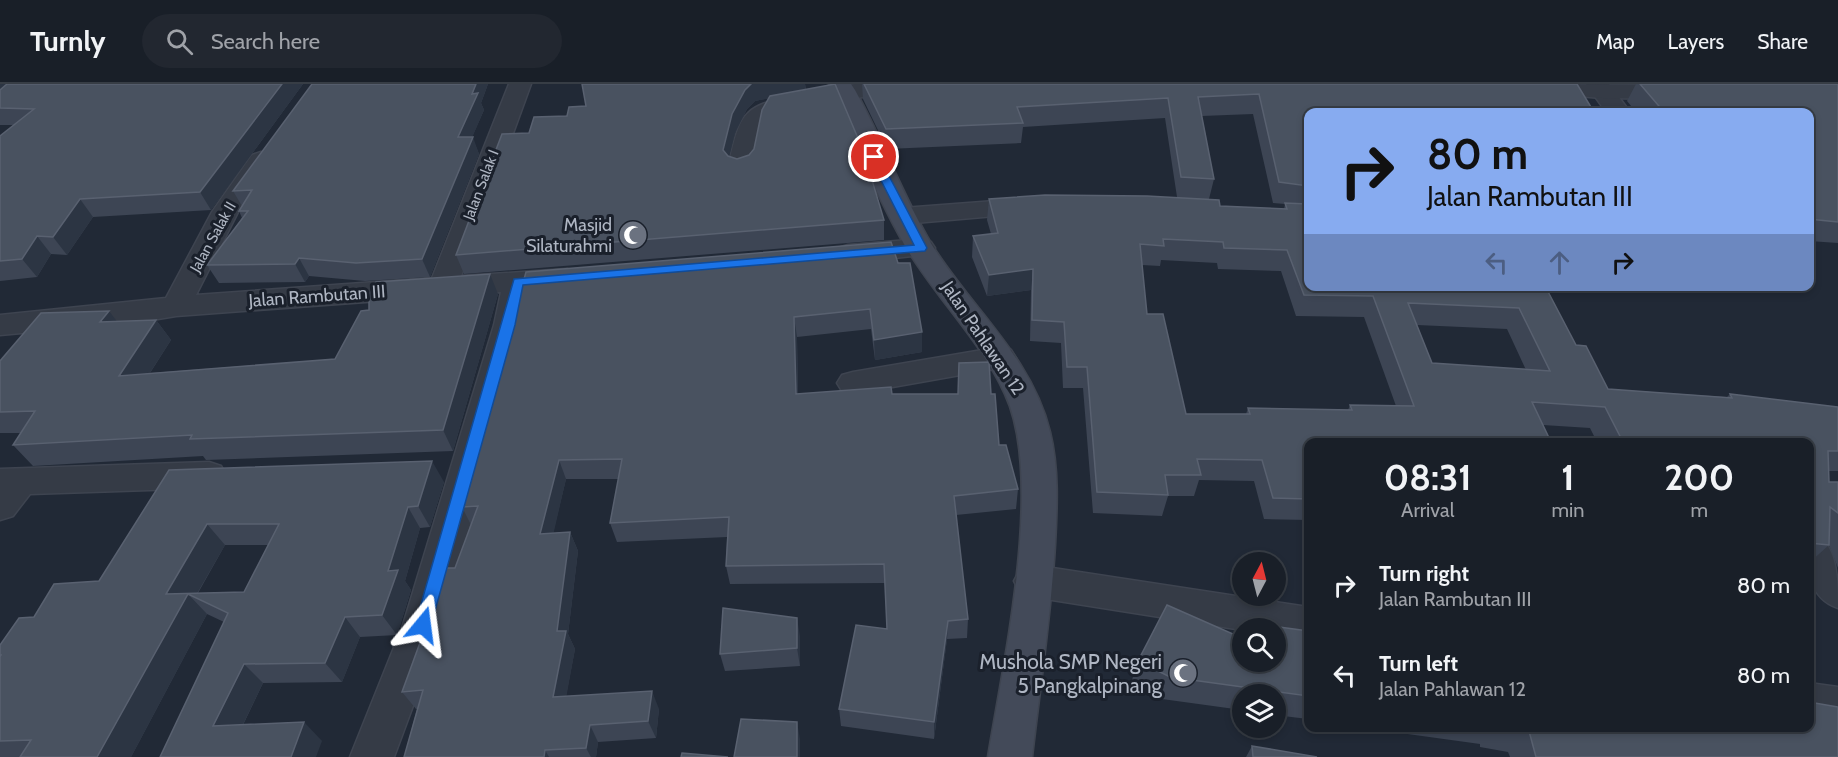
<!DOCTYPE html>
<html lang="en">
<head>
<meta charset="utf-8">
<style>
  :root { --surface:#191f28; --page:#222730; --text:#f1f3f6; --muted:#9fa2a8; --line:#373d45 }
  body { margin:0; font-family:Cabin,sans-serif; background:var(--page); color:var(--text); height:100vh; display:flex; flex-direction:column; font-size:22px; white-space:nowrap }
  * { box-sizing:border-box; margin:0 }
  p { font-size:20px; color:var(--muted) }
  .icon { flex:none; width:33px; height:33px; fill:none; stroke:currentColor; stroke-width:2; stroke-linecap:round; stroke-linejoin:round }
  .map { position:relative; flex:1; overflow:hidden }
  .details { position:absolute; left:1304px; top:354px; width:510px; height:294px; display:flex; flex-direction:column; background:var(--surface); border-radius:12px; box-shadow:0 3px 9px #0003,0 0 0 2px var(--line) }
  .details>* { flex:none }
  .hud { position:absolute; left:1304px; top:24px; width:510px; height:183px; border-radius:12px; box-shadow:0 3px 9px #0003,0 0 0 2px var(--line); background:#87abf0; color:#111; overflow:hidden }
  .needle { width:39px; rotate:7deg }
  .buttons { position:absolute; left:1232px; top:468px; display:grid; gap:12px }
  .buttons a { display:grid; place-items:center; width:54px; height:54px; border-radius:50%; background:var(--surface); box-shadow:0 3px 9px #0003,0 0 0 2px var(--line); font-size:30px }
  .pin { position:absolute; display:grid; place-items:center; width:51px; height:51px; color:#fff; margin:-26px; border:3px solid #fff; border-radius:50%; box-shadow:0 2px 6px #0007 }
  .me { position:absolute; width:66px; margin:-33px; rotate:16deg; stroke-linejoin:round; filter:drop-shadow(0 0 4px #0008) }
  .turn { display:flex; align-items:center; gap:21px; height:126px; padding:0 24px; font-size:27px }
  .turn .icon { width:78px; height:78px; stroke-width:2.5 }
  .turn b { display:block; font-size:42px; line-height:51px }
  .lanes { display:flex; align-items:center; height:57px; padding:0 24px; background:#0003; justify-content:center; gap:30px; direction:ltr }
  .lanes .off { opacity:.35 }
  .eta { display:flex; justify-content:space-evenly; align-items:center; height:102px; text-align:center }
  .eta b { font-size:36px; font-weight:700; line-height:42px }
  ul { padding:0; list-style:none }
  li { display:flex; align-items:center; gap:18px; height:90px; padding:0 24px }
  li div { flex:1 }
  li b { display:block; font-size:22px }
  li em { font-style:normal }
  header { display:flex; align-items:center; gap:36px; box-sizing:border-box; height:84px; padding:0 30px; background:var(--surface); border-bottom:2px solid var(--line) }
  header strong { font-size:28px }
  nav { display:flex; gap:33px; margin-inline-start:auto; font-size:21px }
  .search { width:420px; height:54px; background:var(--page); display:flex; align-items:center; gap:15px; box-sizing:border-box; padding:0 21px; border-radius:33px; color:var(--muted); font-size:22px }
  .map>svg:first-child { display:block }
</style>
</head>
<body>
<header>
<strong>Turnly</strong>
<div class="search"><svg class="icon" aria-label="search" viewBox="0 0 24 24"><circle cx="10" cy="10" r="6"/><path d="M15 15l6 6"/></svg>Search here</div>
<nav><a>Map</a><a>Layers</a><a>Share</a></nav>
</header>
<div class="map">
<svg width="1838" height="673" viewBox="0 0 1838 673">
  <rect width="100%" height="100%" fill="#212936"/>
  <g fill="none" stroke-linecap="round" stroke-linejoin="round">
    <!-- minor casing -->
    <g stroke="#3e4450" stroke-width="3">
      <g id="minor">
        <path d="M509,0H531L461,192L567,185L577,188L581,194L577,200L531,206L524,241L443,541L394,673H350L403,541L494,241L501,208L176,232L140,238L0,251V231L166,214L212,128L252,71L261,68L270,71L274,76L238,128L196,211L432,194Z"/>
        <path d="M1586,0H1609L1630,28H1606Z"/>
        <path d="M805,9L813,11L817,16L813,21L780,29L765,37L754,84L750,89L741,92L732,89L728,84C741,23 744,22 805,9Z"/>
        <path d="M1033,114L1042,116L1046,122L1042,128L903,140L894,138L890,132L894,126L903,124Z"/>
        <path d="M921,155L931,158L935,164L931,170L848,179L838,176L834,170L838,164L848,161Z"/>
        <path d="M1000,263L1011,266L1016,274L1011,282L853,310L842,307L837,299L842,291L853,288Z"/>
        <path d="M209,378L221,382L226,391L221,400L209,404L30,410L13,432L0,436V385Z"/>
        <path d="M1809,446C1838,458 1838,494 1838,524C1803,512 1809,476 1809,446Z"/>
        <path d="M1033,481L1308,523V557L1275,552V544L1242,546L1033,513L1020,508L1014,497L1020,486Z"/>
        <path d="M1809,599L1838,603V641L1809,637Z"/>
      </g>
    </g>
    <!-- tertiary casing -->
    <g stroke="#3e4450" stroke-width="3">
      <g id="tertiary">
        <path d="M855,0H930L927,5L919,7L845,15L837,13L834,8L837,3Z"/>
        <path d="M1504,0L1678,1L1686,3L1689,8L1686,13L1678,15L1602,14L1515,7L1507,5Z"/>
      </g>
    </g>
    <!-- secondary casing -->
    <g stroke="#3e4450" stroke-width="3">
      <path id="secondary" d="M829,0H851L855,6C883,56 902,111 932,161C971,224 1032,273 1050,348C1059,384 1057,424 1055,461C1051,532 1040,602 1032,673H988C1003,580 1045,395 1005,310C980,255 934,212 904,160C887,130 872,98 858,66C848,44 841,21 829,0Z"/>
    </g>
    <!-- minor -->
    <use href="#minor" fill="#353b46" fill-rule="evenodd"/>
    <!-- tertiary -->
    <use href="#tertiary" fill="#353b46" fill-rule="evenodd"/>
    <!-- secondary -->
    <use href="#secondary" fill="#434a59" fill-rule="evenodd"/>
  </g>
  <!-- wall -->
  <g fill="#3d4554" fill-rule="evenodd">
    <path d="M7,0H303L211,126L93,133L67,171L51,170L37,193L0,197V52L14,41H0V6Z"/>
    <path d="M312,0H488L481,19L484,26L472,53L479,70L430,193L365,197L309,192L305,198L219,199L207,181L242,134L239,127L242,122L233,107Z"/>
    <path d="M582,0H805L806,6L884,136V156L464,190L456,171L529,49L586,22ZM769,14L754,65L749,71L737,75L729,72L735,49L747,25L755,17Z"/>
    <path d="M862,0H1577L1308,28V202H1548L1547,205L1576,261L1608,305L1727,313L1730,310L1838,323V387H1828L1829,398H1838V484L1829,461L1809,479V358H1597L1590,344L1543,341L1308,358V436L1264,435L1254,397L1199,396L1194,412H1168L1162,432L1093,429L1083,304H1063L1061,259L1030,257L1031,206L987,212L972,173L973,152L991,150L987,136L989,115L1177,113L1165,34L1023,43L1021,59L887,65L863,15ZM1253,30L1273,119L1285,120L1284,125L1220,122L1209,115L1214,95L1202,32ZM1161,176L1217,179L1218,185L1281,187L1296,232L1364,233L1396,322L1350,321L1348,326L1248,324L1246,330H1186L1147,230L1142,181L1160,182ZM1417,241L1507,245L1526,286L1432,279Z"/>
    <path d="M1636,0H1838V159L1809,157V28H1636L1627,17Z"/>
    <path d="M891,158L922,268L875,276L871,245L797,253L798,310H991L999,361L1018,405L1016,425L956,431L968,535L967,554L947,555L934,655L841,642L839,625L887,545L885,499L730,500L726,482L727,453L617,458L610,439L619,395H566L553,449L570,448L578,467L568,550L575,565L566,612L659,625L656,654L598,658L596,673H404L417,625H416L402,608L455,484L471,441L462,423Z"/>
    <path d="M498,210L453,367L206,376L203,372L33,382L13,361L21,349H0V277L117,237L156,236L171,256L150,289L335,275L369,226Z"/>
    <path d="M169,386L444,398L430,443L420,444L405,497L411,506L397,551L360,553L342,598L263,599L243,641L322,657L160,673L224,538L207,530L131,673H0V561L34,533L99,497ZM225,461H268L244,508L198,509Z"/>
    <path d="M1244,538L1308,547V635L1275,631V610H1242V626L1162,615L1131,599L1138,577L1238,553ZM1242,544H1275L1242,578Z"/>
    <path d="M800,552V582L725,587L720,570Z"/>
    <path d="M1364,644H1809L1838,673H1510L1508,668L1480,663V660Z"/>
    <path d="M1252,662L1317,673H1246Z"/>
  </g>
  <!-- shaded-wall -->
  <g fill="#2c3543">
    <path d="M0,0H7L0,6Z"/>
    <path d="M282,0H303L211,126L200,108Z"/>
    <path d="M476,0H488L481,19L484,26L465,70L458,53Z"/>
    <path d="M751,0H805L806,7L755,17L747,25L735,49L726,85L723,66L732,30L745,6Z"/>
    <path d="M473,53L479,70L430,193L422,175Z"/>
    <path d="M80,115L93,133L67,171L53,153Z"/>
    <path d="M37,152L51,170L37,193L22,175Z"/>
    <path d="M299,174L309,192L305,198L295,180Z"/>
    <path d="M1033,185L1031,206L987,212L989,191Z"/>
    <path d="M490,190L498,210L453,367L443,346Z"/>
    <path d="M109,227L125,248L100,238Z"/>
    <path d="M794,233L797,253L798,330L796,310Z"/>
    <path d="M156,236L171,256L135,312L119,292Z"/>
    <path d="M922,248V268L875,276L874,256Z"/>
    <path d="M559,376L566,395L549,469L540,450Z"/>
    <path d="M432,377L444,398L430,443L418,422Z"/>
    <path d="M408,423L420,444L405,497L411,506L397,551L382,531L388,487Z"/>
    <path d="M207,440L225,461L195,513L188,510L207,530L131,673H97L166,510Z"/>
    <path d="M570,448L578,467L568,550L575,565L563,631L553,613L557,547Z"/>
    <path d="M345,533L360,553L342,598L325,579Z"/>
    <path d="M797,534L800,552V582L797,564Z"/>
    <path d="M948,537L947,555L934,655V638Z"/>
    <path d="M244,580L263,599L233,661L213,642Z"/>
    <path d="M652,607L659,625L656,654L648,637Z"/>
    <path d="M304,638L322,657L316,673H291Z"/>
    <path d="M797,638L800,655V673H797Z"/>
    <path d="M590,641L598,658L596,673H591L586,664Z"/>
    <path d="M545,666L549,673H544Z"/>
  </g>
  <!-- building -->
  <g fill="#495260" stroke="#596170" stroke-width="1.5" fill-rule="evenodd">
    <path d="M7,0H282L200,108L80,115L53,153L37,152L22,175L0,177V52L34,25L0,24V6Z"/>
    <path d="M312,0H476L472,10L478,9L458,53H473L422,175L356,179L299,174L295,180L207,181L248,127H239L252,106L233,107Z"/>
    <path d="M582,0H751L745,6L732,30L723,66L728,72L737,75L749,71L754,65L762,26L770,12L835,0L863,66L884,136L456,171L502,50L529,49L534,33L567,32L569,23L586,22Z"/>
    <path d="M864,0H1577L1594,28H1308V102L1279,98L1259,10L1198,13L1214,95L1181,93L1168,14L1017,23L1023,39L886,45Z"/>
    <path d="M1640,0H1838V138L1809,135V28H1664Z"/>
    <path d="M1045,111L1147,112L1219,116L1220,122L1287,125L1285,119L1308,120V202H1545L1576,261L1586,262L1608,305L1732,314L1730,310L1838,323V367H1828L1829,398H1838V429L1830,423L1829,461L1809,459V358H1623L1605,323L1532,318L1551,358H1308V415L1273,414L1262,376L1197,375L1201,391H1165L1168,411L1097,408L1087,283H1067L1064,238L1032,236L1033,185L989,191L973,152L998,149L989,115ZM1163,155L1223,158L1224,164L1287,166L1304,211L1373,212L1414,322L1350,321L1352,326L1248,324L1250,330H1186L1163,230H1147L1140,160L1164,162ZM1408,219L1519,224L1550,287L1432,279Z"/>
    <path d="M891,158L898,179H910L922,248L874,256L870,225L794,233L796,310L891,303L892,310H958L959,279L989,278L991,310H995L999,361H1006L1018,405L954,412L968,535L948,537L934,638L839,625L856,541L887,545L884,480L726,482L729,433L610,439L622,375L559,376L540,450L570,448L557,547H566L553,613L652,607L648,637L590,641L586,664L545,666L544,673H404L423,606L402,608L433,523L444,484H455L478,422L462,423L526,188Z"/>
    <path d="M490,190L443,346L190,355L192,351L13,361L35,327L0,328V277L41,229L109,227L100,238L156,236L119,292L335,275L361,227L369,226V211L376,198Z"/>
    <path d="M432,377L418,422L408,423L388,487L398,486L382,531L345,533L325,579L244,580L213,642L304,638L291,673H160L228,529L188,510L97,673H20L31,656L0,657V573L1,571H0V561L19,534L34,533L54,500L99,497L169,386ZM207,440H279L244,508L166,510Z"/>
    <path d="M1167,521L1242,554V578H1275V544H1245L1244,538L1308,547V612L1170,593L1138,577Z"/>
    <path d="M723,524L797,534V564L720,570Z"/>
    <path d="M1809,618L1838,623V673H1536L1529,647L1507,644H1809Z"/>
    <path d="M741,635L797,638V673H734Z"/>
    <path d="M1252,662L1317,673H1253Z"/>
    <path d="M682,669L728,673H681Z"/>
  </g>
  <!-- route -->
  <path fill="#1a73e8" stroke="#114b97" stroke-width="1.5" d="M874,70L879,73L927,164L925,167L523,201L515,241L431,541L429,546H417L415,541L514,195L914,161L869,73Z"/>
  <!-- icons -->
  <defs>
    <g id="mosque-disc" transform="scale(1.5)"><circle r="9.5" fill="#6b7280" stroke="#1a202b"/><path d="M3.5-4.9A6 6 0 1 0 3.5 4.9A5 5 0 1 1 3.5-4.9Z" fill="#fff"/></g>
  </defs>
  <g fill-rule="evenodd">
    <use href="#mosque-disc" x="633" y="151"/>
    <use href="#mosque-disc" x="1183" y="589"/>
  </g>
  <g text-anchor="middle" dominant-baseline="central" stroke-width="6" stroke-linejoin="round" paint-order="stroke">
    <!-- far-street labels -->
    <g font-size="15" fill="#afb6c3" stroke="#1a202b">
      <text transform="translate(481 101) rotate(-69)">Jalan Salak I</text>
      <text transform="translate(213 153) rotate(-61)">Jalan Salak II</text>
    </g>
    <!-- poi labels -->
    <g font-size="18" fill="#afb6c3" stroke="#1a202b" text-anchor="end">
      <text x="612" y="141">Masjid<tspan x="612" dy="21">Silaturahmi</tspan></text>
    </g>
    <!-- street labels -->
    <g font-size="18" fill="#afb6c3" stroke="#1a202b">
      <text transform="translate(317 212) rotate(-4)">Jalan Rambutan III</text>
      <text transform="translate(983 254) rotate(56)">Jalan Pahlawan 12</text>
    </g>
    <!-- near-poi labels -->
    <g font-size="21" fill="#afb6c3" stroke="#1a202b" text-anchor="end">
      <text x="1162" y="577">Mushola SMP Negeri<tspan x="1162" dy="24">5 Pangkalpinang</tspan></text>
    </g>
  </g>
</svg>
<div class="buttons">
<a><svg class="needle" viewBox="-14 -14 28 28"><path d="M0-13l5 13h-10z" fill="#e53935"/><path d="M0 13l5-13h-10z" fill="#9fa2a8"/></svg></a>
<a><svg class="icon" aria-label="search" viewBox="0 0 24 24"><circle cx="10" cy="10" r="6"/><path d="M15 15l6 6"/></svg></a>
<a><svg class="icon" aria-label="layers" viewBox="0 0 24 24"><path d="M12 4l9 5-9 5-9-5zM3 14l9 5 9-5"/></svg></a>
</div>
<div class="pin" style="left:874px;top:73px;background:#d93025"><svg class="icon" aria-label="arrive" viewBox="0 0 24 24"><path d="M6 21V4h12l-3 4 3 4H6"/></svg></div>
<svg class="me" style="left:423px;top:541px" viewBox="-20 -20 40 40"><path d="M0-17L14 15 0 8-14 15z" fill="#1a73e8" stroke="#fff" stroke-width="4"/></svg>
<div class="hud">
<div class="turn"><svg class="icon" aria-label="right" viewBox="0 0 24 24"><path d="M7 20v-9h11M14 6l5 5-5 5"/></svg><div><b>80 m</b>Jalan Rambutan III</div></div>
<div class="lanes"><svg class="icon off" aria-label="left" viewBox="0 0 24 24"><path d="M17 20v-9H6M10 6l-5 5 5 5"/></svg><svg class="icon off" aria-label="ahead" viewBox="0 0 24 24"><path d="M12 20V5M6 11l6-6 6 6"/></svg><svg class="icon" aria-label="right" viewBox="0 0 24 24"><path d="M7 20v-9h11M14 6l5 5-5 5"/></svg></div>
</div>
<section class="details">
<div class="eta">
<div><b>08:31</b><p>Arrival</p></div>
<div><b>1</b><p>min</p></div>
<div><b>200</b><p>m</p></div>
</div>
<ul>
<li><svg class="icon" aria-label="right" viewBox="0 0 24 24"><path d="M7 20v-9h11M14 6l5 5-5 5"/></svg><div><b>Turn right</b><p>Jalan Rambutan III</p></div><em>80 m</em></li>
<li><svg class="icon" aria-label="left" viewBox="0 0 24 24"><path d="M17 20v-9H6M10 6l-5 5 5 5"/></svg><div><b>Turn left</b><p>Jalan Pahlawan 12</p></div><em>80 m</em></li>
</ul>
</section>
</div>
</body>
</html>
